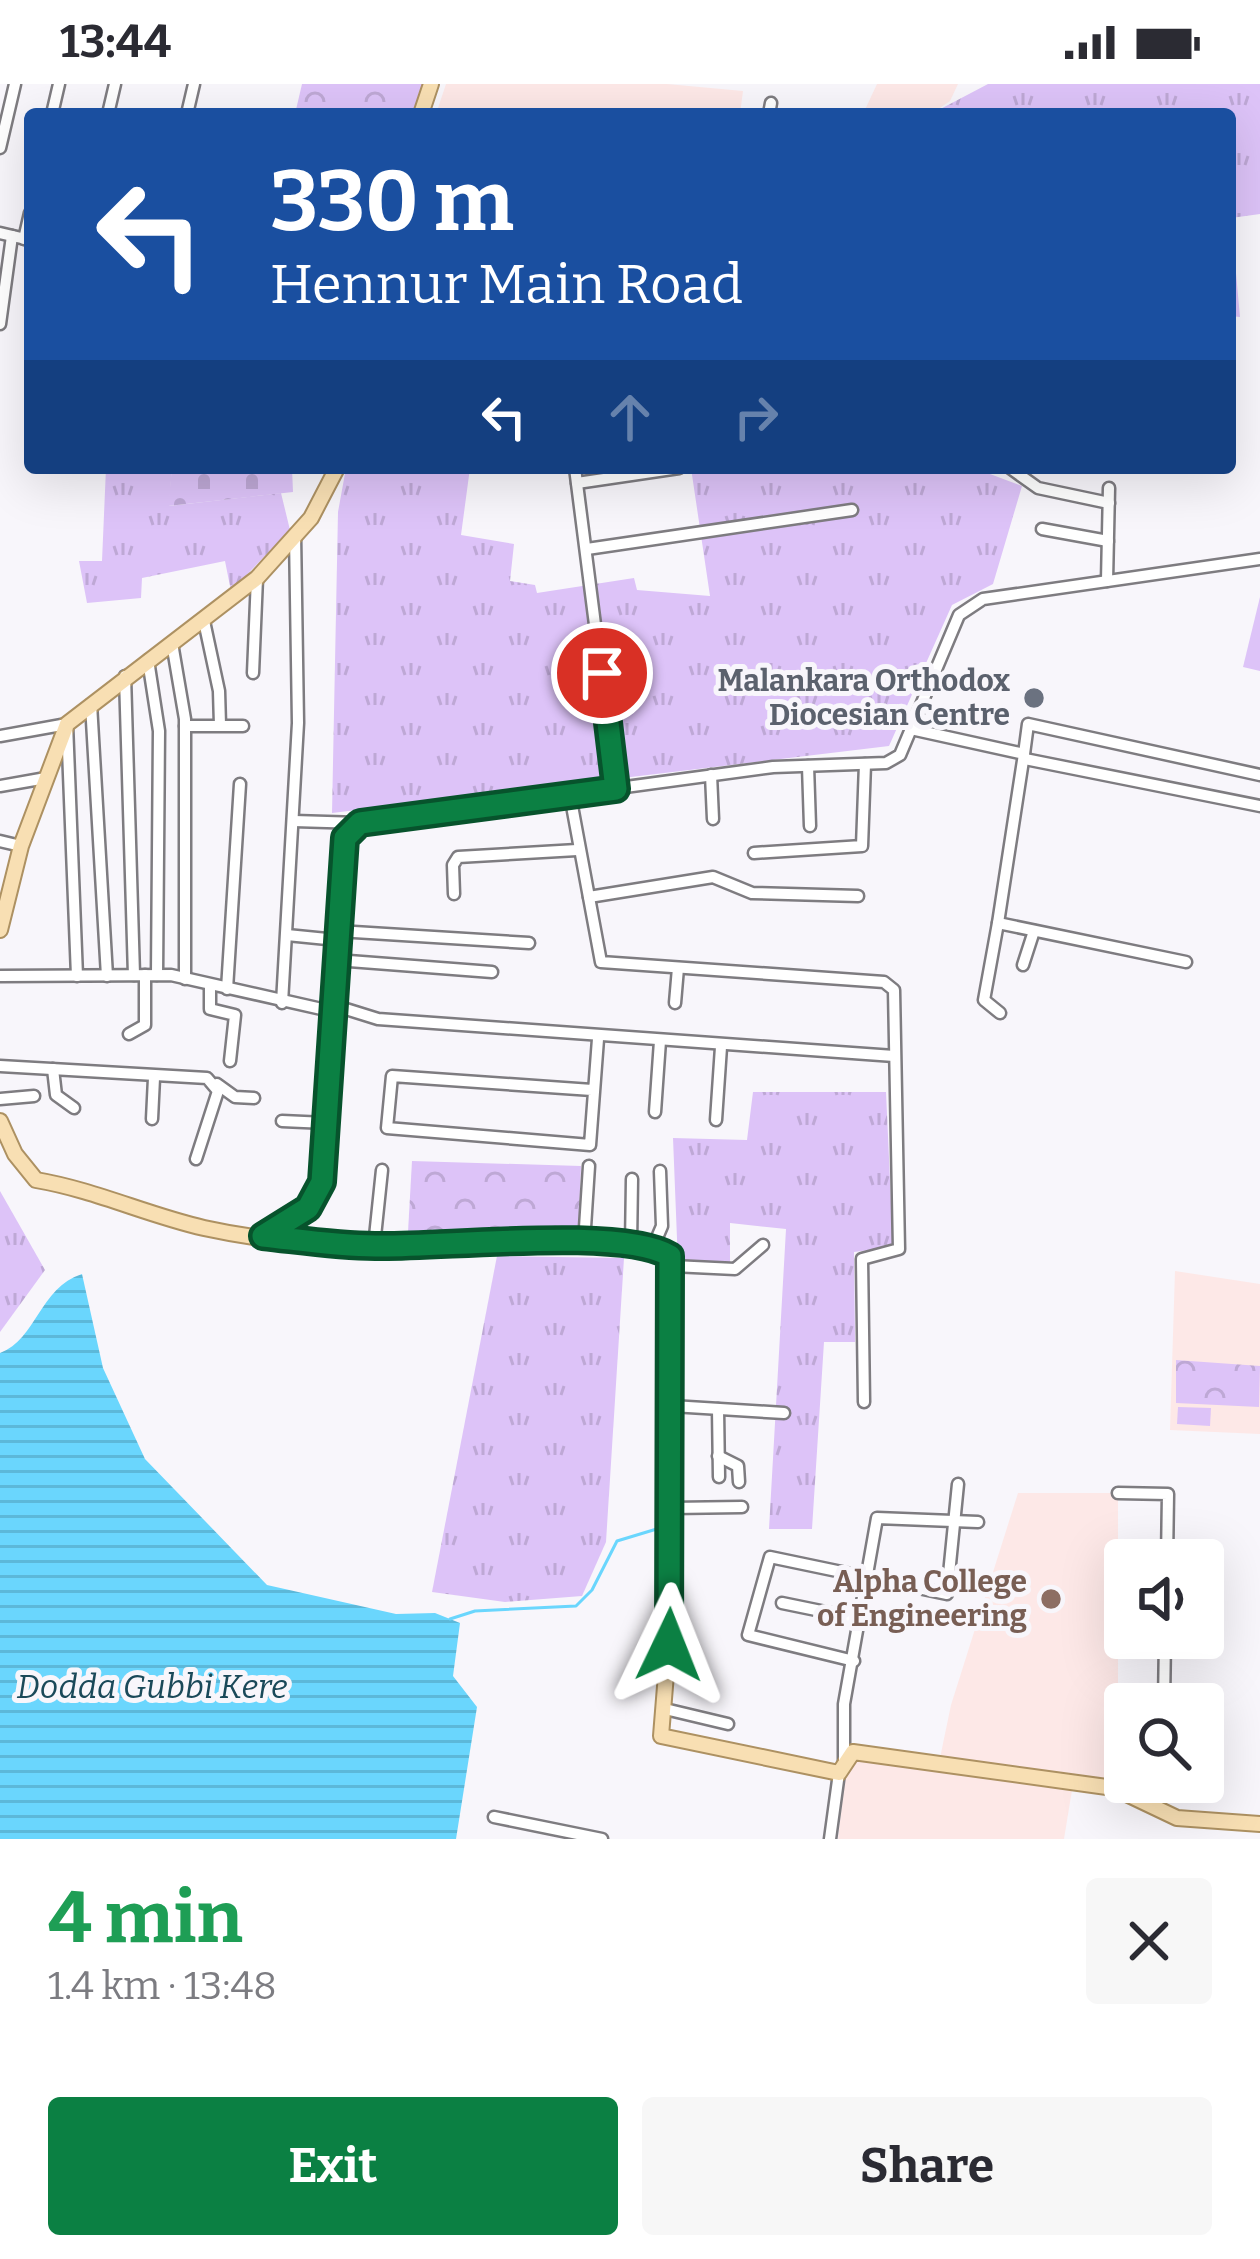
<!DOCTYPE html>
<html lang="en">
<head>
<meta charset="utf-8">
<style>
  :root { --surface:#fff; --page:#f7f7f7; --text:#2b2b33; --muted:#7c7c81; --accent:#0b8043 }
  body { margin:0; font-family:Bitter,serif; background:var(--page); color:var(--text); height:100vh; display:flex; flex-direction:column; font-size:45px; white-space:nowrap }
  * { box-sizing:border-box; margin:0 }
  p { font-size:39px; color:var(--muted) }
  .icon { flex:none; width:66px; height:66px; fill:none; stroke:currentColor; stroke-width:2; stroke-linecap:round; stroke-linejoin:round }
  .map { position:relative; height:1755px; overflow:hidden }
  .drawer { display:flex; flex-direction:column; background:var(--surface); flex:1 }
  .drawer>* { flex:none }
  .banner { position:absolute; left:24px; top:24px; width:1212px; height:366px; border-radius:12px; box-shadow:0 12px 48px #0002; background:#1a4fa0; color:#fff; overflow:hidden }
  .tools { position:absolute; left:1104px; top:1455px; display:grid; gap:24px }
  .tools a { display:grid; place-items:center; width:120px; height:120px; border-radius:12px; background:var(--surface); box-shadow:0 12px 48px #0002; font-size:60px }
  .pin { position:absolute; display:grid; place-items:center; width:102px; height:102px; color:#fff; margin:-51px; border:6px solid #fff; border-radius:50%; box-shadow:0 3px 12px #0007 }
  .me { position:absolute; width:132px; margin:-66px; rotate:2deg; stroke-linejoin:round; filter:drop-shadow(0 0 9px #0008) }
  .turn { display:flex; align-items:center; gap:42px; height:252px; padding:0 48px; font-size:54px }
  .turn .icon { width:156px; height:156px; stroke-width:2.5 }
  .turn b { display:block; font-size:84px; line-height:102px }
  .lanes { display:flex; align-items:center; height:114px; padding:0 48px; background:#0003; justify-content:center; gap:60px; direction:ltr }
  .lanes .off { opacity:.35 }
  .round { display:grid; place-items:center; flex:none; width:126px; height:126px; border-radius:12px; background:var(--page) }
  .head { display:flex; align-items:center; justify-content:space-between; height:204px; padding:0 48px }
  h1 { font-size:72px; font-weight:700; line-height:90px; color:#1e9e55 }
  .action { display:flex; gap:24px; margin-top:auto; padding:24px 48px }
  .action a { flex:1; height:138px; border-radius:12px; background:var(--accent); color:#fff; font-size:48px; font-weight:700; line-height:138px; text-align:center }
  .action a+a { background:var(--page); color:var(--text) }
  .status { display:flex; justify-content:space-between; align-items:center; height:84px; padding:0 60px; background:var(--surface); direction:ltr }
  .status svg { height:33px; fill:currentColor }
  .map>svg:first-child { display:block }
</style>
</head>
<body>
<div class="status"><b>13:44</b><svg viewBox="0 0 49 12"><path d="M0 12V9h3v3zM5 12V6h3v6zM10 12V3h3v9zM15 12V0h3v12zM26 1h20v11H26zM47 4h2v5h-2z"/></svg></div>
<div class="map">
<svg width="1260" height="1755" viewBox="0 0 1260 1755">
  <defs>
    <pattern id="grass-tufts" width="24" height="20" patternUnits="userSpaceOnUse" patternTransform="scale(3)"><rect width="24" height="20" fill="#ddc3f8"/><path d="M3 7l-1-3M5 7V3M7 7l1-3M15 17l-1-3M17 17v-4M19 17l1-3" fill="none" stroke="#bea8d5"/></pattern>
    <pattern id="cemetery-stones" width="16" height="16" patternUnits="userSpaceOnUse" patternTransform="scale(3)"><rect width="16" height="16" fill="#ddc3f8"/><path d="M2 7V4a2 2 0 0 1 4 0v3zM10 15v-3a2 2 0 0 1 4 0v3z" fill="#bea8d5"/></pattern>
    <pattern id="park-crowns" width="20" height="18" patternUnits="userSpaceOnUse" patternTransform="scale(3)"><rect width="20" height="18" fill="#ddc3f8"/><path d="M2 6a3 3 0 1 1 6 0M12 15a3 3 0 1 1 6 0" fill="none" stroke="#bea8d5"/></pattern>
    <pattern id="water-rules" width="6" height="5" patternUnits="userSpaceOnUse" patternTransform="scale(3)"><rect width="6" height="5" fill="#6ad6fd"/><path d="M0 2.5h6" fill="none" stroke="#5cb8d9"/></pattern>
  </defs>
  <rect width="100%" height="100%" fill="#f8f6fb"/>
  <!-- education -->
  <g fill="#fde8e7">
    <path d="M446,0H667L743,7L740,30H436Z"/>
    <path d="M877,0H958L950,17L931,30H863Z"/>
    <path d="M1175,1187L1260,1200V1350L1170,1346Z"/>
    <path d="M1018,1409H1118V1701L940,1674L951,1621Z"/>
    <path d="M857,1673L1072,1706L1064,1755H838L845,1694Z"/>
  </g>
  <!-- grass -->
  <g fill="url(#grass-tufts)">
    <path d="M988,0H1260V130L1231,134L1240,233L1230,232V30H931Z"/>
    <path d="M106,384H172L169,422L281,409L290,446L231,507L225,477L142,494L141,514L87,519L79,477H102Z"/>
    <path d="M346,384H470L461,451L514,460L510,497L535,501L537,509L634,494L637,506L710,512L691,384H974L1022,402L993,500L952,521L889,662L332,729L338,428Z"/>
    <path d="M1260,513V587L1243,583Z"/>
    <path d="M753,1008H886L893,1163L854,1168L855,1258H824L812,1445H769L786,1145L730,1139V1181L678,1180L673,1054L747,1056Z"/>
    <path d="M0,1107L45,1186L0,1248Z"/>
    <path d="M497,1172L624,1174L606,1458L582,1512L505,1518L432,1508Z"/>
  </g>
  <!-- cemetery -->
  <path fill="url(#cemetery-stones)" d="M172,384H292L293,408L168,422Z"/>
  <!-- park -->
  <g fill="url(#park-crowns)">
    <path d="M302,0H428L417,30H295Z"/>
    <path d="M412,1077L581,1082L578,1155L408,1148Z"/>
    <path d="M1176,1276L1260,1282L1259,1323L1176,1319Z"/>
  </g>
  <!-- pitch -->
  <path fill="#ddc3f8" d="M1178,1323L1211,1324L1210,1342L1177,1340Z"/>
  <!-- water -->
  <path fill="url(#water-rules)" d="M82,1190L103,1284L145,1375L267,1501L396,1530L435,1529L460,1539L453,1592L477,1623L456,1755H0V1269C37,1255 39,1204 82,1190Z"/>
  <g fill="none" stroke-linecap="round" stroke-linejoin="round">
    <!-- stream -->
    <path stroke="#6ad6fd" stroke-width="3" d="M450,1535L475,1527L576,1522L592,1506L617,1457L660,1444"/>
    <!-- minor casing -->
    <g stroke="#7e7c80" stroke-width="15">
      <g id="minor">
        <path d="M52,30L59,0"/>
        <path d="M108,30L115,0"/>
        <path d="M187,30L194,0"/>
        <path d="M769,30L771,19"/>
        <path d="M0,64L15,0"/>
        <path d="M0,149L30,156"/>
        <path d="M24,155L30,129"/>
        <path d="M0,240L12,152"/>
        <path d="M575,384L616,705"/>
        <path d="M1010,384L1038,404L1109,419"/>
        <path d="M577,399L679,384"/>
        <path d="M1042,445L1108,457"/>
        <path d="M587,465L852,426"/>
        <path d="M1107,497L1109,404"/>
        <path d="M204,537L219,607L220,641"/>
        <path d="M172,559L185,635V895"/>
        <path d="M148,576L159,647L157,891"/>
        <path d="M253,589L257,494"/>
        <path d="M125,592L134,891"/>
        <path d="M91,620L107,892"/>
        <path d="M185,642H243"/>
        <path d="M911,645L1024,670L998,839L1186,878"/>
        <path d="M0,652L67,640L77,892"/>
        <path d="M1024,670L1028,640L1260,691"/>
        <path d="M1025,675L1260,722"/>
        <path d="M808,682L810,742"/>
        <path d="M711,691L713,735"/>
        <path d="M0,702L46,694"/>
        <path d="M570,711L601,878L884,898L894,906L899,1165L862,1175L864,1318"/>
        <path d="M294,737L360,739"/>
        <path d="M0,757L21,762"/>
        <path d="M754,769L862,762L865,680"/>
        <path d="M454,810L453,781L458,773L577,766"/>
        <path d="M589,813L713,793L752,809L858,812"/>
        <path d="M998,839L984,916L1000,929"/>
        <path d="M338,847L529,859"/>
        <path d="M287,851L337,856"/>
        <path d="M336,876L492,888"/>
        <path d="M1023,881L1034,847"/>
        <path d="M0,892L171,891L326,926L333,921L345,755L360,739L773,683L886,679L900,671L959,531L983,515L1260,475"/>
        <path d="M210,901V925L235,931L230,977"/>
        <path d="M227,905L240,700"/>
        <path d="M282,919L298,639L295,450"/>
        <path d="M675,919L678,884"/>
        <path d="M129,950L145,941V891"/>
        <path d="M0,982L207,994L218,1007L196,1075"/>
        <path d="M53,985L56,1011L74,1024"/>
        <path d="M217,1000L235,1013L254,1014"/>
        <path d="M592,1006L392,992L387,1044L590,1061L598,955"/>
        <path d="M0,1015L34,1012"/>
        <path d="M655,1028L660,957"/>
        <path d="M152,1035L154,994"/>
        <path d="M716,1036L721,963"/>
        <path d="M282,1037L326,1039"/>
        <path d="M263,1152L299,1131L320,1107L333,921L378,935L894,972"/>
        <path d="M584,1159L589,1082"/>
        <path d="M631,1161L632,1095"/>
        <path d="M374,1162L382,1086"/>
        <path d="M653,1163L662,1142L660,1087"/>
        <path d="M673,1182L735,1185L763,1161"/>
        <path d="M672,1322L784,1329"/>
        <path d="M718,1325L719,1393"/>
        <path d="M718,1372L738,1382L739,1398"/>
        <path d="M1118,1409L1168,1410L1167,1476"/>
        <path d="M672,1424L742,1423"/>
        <path d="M782,1519L860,1535"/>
        <path d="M854,1577L748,1551L770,1473L947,1510L958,1400"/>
        <path d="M1164,1620L1165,1554"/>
        <path d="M665,1625L728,1640"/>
        <path d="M844,1681V1620L877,1434L978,1438"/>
        <path d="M1114,1704L1162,1703V1698"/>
        <path d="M494,1733L602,1755"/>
        <path d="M830,1755L839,1689"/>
      </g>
    </g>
    <!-- major casing -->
    <g stroke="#ad9162" stroke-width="18">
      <g id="major">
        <path d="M421,30L431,0"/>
        <path d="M0,846L21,762L67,640L257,494L311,434L337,384"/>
        <path d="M0,1037L15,1070L36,1096C95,1106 147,1131 204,1144C259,1156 323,1162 378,1162C438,1162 627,1144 670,1171L671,1528L661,1652L839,1689L853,1668L1114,1704L1177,1734L1260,1740"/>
      </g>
    </g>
    <!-- minor -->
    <use href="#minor" stroke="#fff" stroke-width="10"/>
    <!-- major -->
    <use href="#major" stroke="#f8dfb3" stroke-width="14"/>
  </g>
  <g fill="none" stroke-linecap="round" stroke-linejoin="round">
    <!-- route casing -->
    <g stroke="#07532c" stroke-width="30">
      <path id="route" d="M602,589L616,705L360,739L345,754L322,1098L308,1124L263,1152C300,1156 337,1162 375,1162C438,1164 622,1142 670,1172L669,1561"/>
    </g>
    <!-- route -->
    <use href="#route" stroke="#0b8043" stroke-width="21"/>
  </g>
  <!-- markers -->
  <circle fill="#6b7280" stroke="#f8f6fb" stroke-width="4.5" cx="1034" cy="614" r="12"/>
  <circle fill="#8d6e63" stroke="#f8f6fb" stroke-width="4.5" cx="1051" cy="1515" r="12"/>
  <g text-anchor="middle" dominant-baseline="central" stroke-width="10" stroke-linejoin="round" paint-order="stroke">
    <!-- worship labels -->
    <g font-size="30" font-weight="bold" fill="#5b616d" stroke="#f8f6fb" text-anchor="end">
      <text x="1010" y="597">Malankara Orthodox<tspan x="1010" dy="34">Diocesian Centre</tspan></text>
    </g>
    <!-- education labels -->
    <g font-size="30" font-weight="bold" fill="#785e54" stroke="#f8f6fb" text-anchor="end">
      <text x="1027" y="1498">Alpha College<tspan x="1027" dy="34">of Engineering</tspan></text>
    </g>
    <!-- water labels -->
    <g font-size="33" font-style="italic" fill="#1a4959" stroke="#f8f6fb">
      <text x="152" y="1603">Dodda Gubbi Kere</text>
    </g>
  </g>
</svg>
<div class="tools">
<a><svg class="icon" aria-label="sound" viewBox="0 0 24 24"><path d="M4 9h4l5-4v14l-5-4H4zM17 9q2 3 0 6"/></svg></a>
<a><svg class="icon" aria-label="search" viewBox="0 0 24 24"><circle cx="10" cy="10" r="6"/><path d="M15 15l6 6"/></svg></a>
</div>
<div class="pin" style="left:602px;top:589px;background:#d93025"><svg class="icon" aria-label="arrive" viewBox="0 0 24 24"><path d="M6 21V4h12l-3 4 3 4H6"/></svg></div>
<svg class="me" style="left:669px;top:1561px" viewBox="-20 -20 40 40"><path d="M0-17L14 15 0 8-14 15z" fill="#0b8043" stroke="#fff" stroke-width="4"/></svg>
<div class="banner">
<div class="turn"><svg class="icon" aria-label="left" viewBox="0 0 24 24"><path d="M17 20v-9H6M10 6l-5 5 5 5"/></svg><div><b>330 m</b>Hennur Main Road</div></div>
<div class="lanes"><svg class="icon" aria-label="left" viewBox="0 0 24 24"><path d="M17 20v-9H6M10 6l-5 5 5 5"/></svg><svg class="icon off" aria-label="ahead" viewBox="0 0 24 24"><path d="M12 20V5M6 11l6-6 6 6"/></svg><svg class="icon off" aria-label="right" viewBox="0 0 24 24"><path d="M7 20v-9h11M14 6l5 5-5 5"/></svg></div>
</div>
</div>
<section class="drawer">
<div class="head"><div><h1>4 min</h1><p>1.4 km · 13:48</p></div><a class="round"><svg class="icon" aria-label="close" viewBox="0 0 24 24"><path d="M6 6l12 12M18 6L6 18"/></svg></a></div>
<div class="action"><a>Exit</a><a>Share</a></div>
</section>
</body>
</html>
